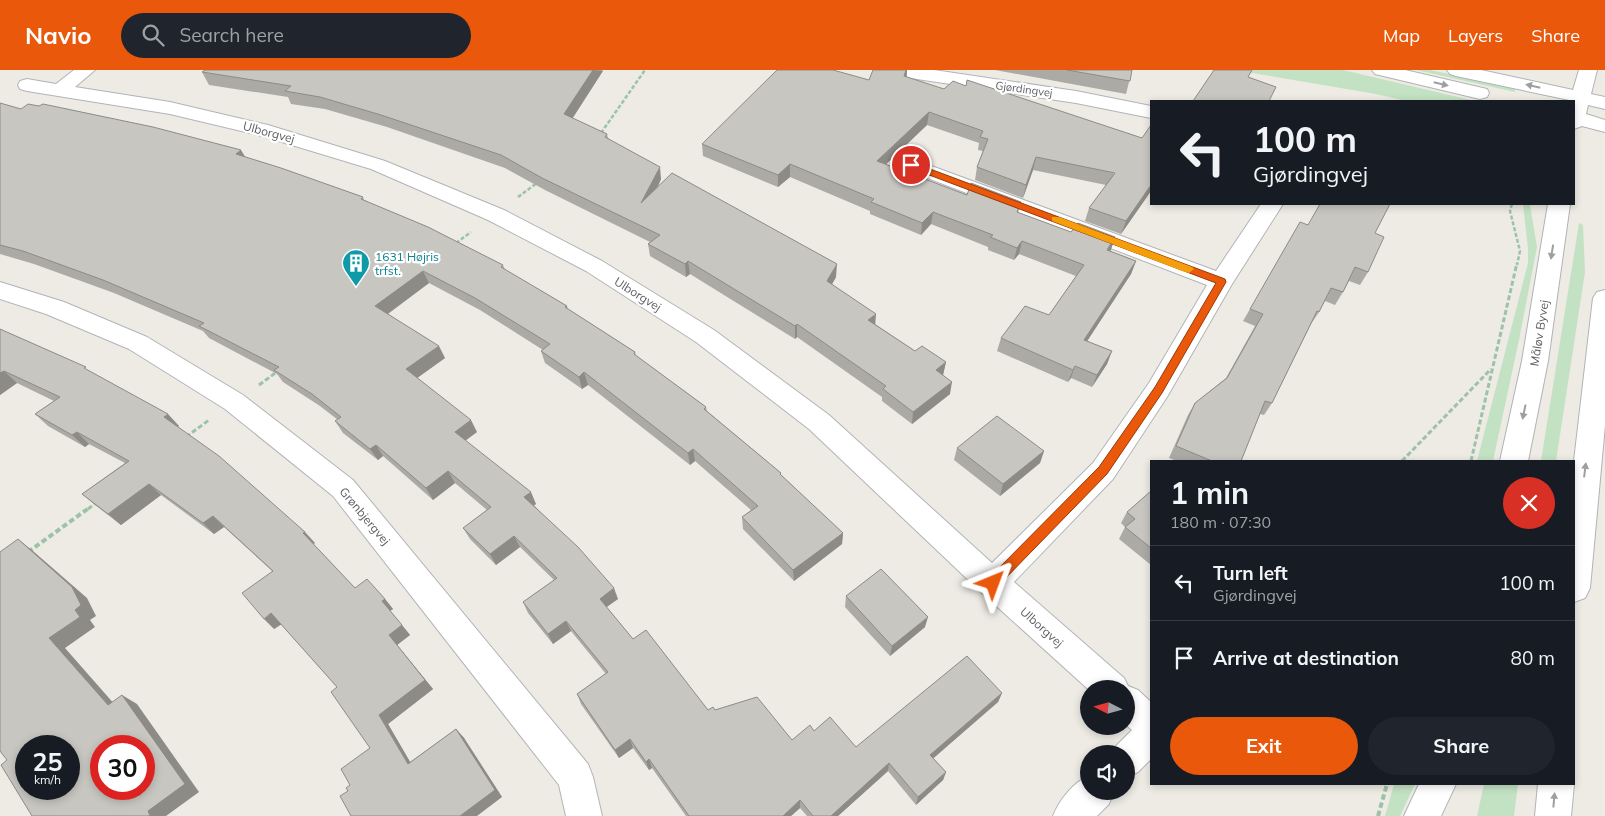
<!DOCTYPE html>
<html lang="en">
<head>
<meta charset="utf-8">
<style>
  :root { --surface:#171b24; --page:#20242c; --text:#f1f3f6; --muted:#9ea1a6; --line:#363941; --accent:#ea580c }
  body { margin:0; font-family:Mulish,sans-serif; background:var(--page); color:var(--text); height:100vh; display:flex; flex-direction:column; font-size:19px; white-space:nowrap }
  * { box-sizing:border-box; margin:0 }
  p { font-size:16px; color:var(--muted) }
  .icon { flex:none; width:28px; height:28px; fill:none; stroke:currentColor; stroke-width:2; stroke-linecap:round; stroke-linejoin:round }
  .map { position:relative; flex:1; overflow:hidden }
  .details { position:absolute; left:1150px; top:390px; width:425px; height:325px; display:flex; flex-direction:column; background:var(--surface); border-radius:0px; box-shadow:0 2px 8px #0003 }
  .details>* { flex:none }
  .guide { position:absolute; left:1150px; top:30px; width:425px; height:105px; border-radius:0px; box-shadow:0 2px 8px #0003; background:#171b24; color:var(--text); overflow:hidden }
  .needle { width:32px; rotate:276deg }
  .controls { position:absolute; left:1080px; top:610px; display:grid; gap:10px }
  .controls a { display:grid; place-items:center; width:55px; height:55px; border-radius:50%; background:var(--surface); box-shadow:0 2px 8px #0003; font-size:25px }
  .speed { position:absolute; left:15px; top:665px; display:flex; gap:10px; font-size:25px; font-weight:700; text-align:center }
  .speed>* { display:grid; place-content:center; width:65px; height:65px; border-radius:50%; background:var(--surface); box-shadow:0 2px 8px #0003; line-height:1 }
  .speed small { font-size:12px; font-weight:400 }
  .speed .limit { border:8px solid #d22; background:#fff; color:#111 }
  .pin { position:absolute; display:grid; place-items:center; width:42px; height:42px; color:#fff; margin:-21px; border:2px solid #fff; border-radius:50%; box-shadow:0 1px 5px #0007 }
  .me { position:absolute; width:55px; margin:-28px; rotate:44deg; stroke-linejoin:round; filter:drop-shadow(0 0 4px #0008) }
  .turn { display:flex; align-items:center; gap:18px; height:105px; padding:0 20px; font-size:22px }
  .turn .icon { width:65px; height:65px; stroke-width:2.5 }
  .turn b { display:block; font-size:35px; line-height:42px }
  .round { display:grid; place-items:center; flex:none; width:52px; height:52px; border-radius:26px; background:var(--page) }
  .overview { display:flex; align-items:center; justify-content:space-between; height:85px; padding:0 20px }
  h1 { font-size:30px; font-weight:700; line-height:38px }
  .primary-button { display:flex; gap:10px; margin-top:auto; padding:10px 20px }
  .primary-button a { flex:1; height:58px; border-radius:30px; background:var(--accent); color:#fff; font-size:20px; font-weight:700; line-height:58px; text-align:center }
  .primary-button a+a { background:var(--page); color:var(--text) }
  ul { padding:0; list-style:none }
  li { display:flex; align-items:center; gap:15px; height:75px; padding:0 20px; border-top:1px solid var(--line) }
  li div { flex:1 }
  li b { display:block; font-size:19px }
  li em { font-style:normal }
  header { display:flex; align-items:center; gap:30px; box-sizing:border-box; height:70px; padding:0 25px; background:var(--accent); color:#fff }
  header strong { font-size:24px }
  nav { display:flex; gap:28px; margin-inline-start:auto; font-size:18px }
  .search { width:350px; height:45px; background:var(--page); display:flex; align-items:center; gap:12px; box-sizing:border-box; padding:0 18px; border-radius:28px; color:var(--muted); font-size:19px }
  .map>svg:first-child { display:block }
</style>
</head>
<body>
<header>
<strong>Navio</strong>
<div class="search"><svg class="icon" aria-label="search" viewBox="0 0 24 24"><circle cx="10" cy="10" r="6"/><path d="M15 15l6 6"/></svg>Search here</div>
<nav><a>Map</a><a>Layers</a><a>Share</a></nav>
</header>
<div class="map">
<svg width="1605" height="746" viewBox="0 0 1605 746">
  <rect width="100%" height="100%" fill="#edebe4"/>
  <!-- green -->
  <g fill="#c3e2c3">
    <path d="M1235,0H1343L1475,31H1406L1376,24Z"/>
    <path d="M1416,0H1430L1515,18V22Z"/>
    <path d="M1523,134L1530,135L1537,177L1519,270L1493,391H1477L1528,193V179Z"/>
    <path d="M1579,153L1583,155L1585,202L1556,391H1541Z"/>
    <path d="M1394,714H1415L1400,746H1385Z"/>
    <path d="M1484,714H1518L1514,746H1477Z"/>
  </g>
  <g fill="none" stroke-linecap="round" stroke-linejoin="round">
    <!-- street casing -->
    <g stroke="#b1b4b8" stroke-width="2">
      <g id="street">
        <path d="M74,0H95L75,17L170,32L268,55L385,91L504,140L602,191L714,260L829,345L992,493L1093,393L1149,313L1207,215L904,99L901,95L904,91L911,89L918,91L1216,201L1261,134H1283L1232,214L1167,327L1113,409L1014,512L1124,608L1128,616L1138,620L1151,632V689L1138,702L1126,708V684H1111L1114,678L1132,660L1126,655V619L1089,620L982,523L809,359L696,272L586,201L488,150L371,99L262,66L170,44L27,21L20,19L18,15L20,11L27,9L56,14Z"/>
        <path d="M888,0H934L1076,21L1151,36V48L1076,33L897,6L891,4Z"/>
        <path d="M0,212L64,232L147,267L243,325L353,410L588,694L593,707L602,746H566L559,715L333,426L225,339L129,279L46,244L0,229Z"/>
        <path d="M1089,706V721H1114L1109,734L1097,746H1053C1059,731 1073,712 1089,706Z"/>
      </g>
    </g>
    <!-- secondary casing -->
    <g stroke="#b0b3b7" stroke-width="2">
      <g id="secondary">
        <path d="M1372,0H1405L1487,19L1489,23L1487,27L1480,29L1375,4Z"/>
        <path d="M1447,0H1481L1573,20L1579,0H1597L1591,24L1605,27V39L1588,35L1586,44L1605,50V62L1582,56L1574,59V31L1456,6L1450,4Z"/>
        <path d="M1548,134H1570L1548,291L1528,391H1500L1522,291Z"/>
        <path d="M1605,220V355L1590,518L1585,528L1574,532V391L1593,228L1597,222Z"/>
        <path d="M1419,714H1456L1441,746H1404Z"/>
        <path d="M1538,714H1574L1571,746H1535Z"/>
      </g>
    </g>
    <!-- path-far2 -->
    <g stroke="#9cc3a7" stroke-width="2.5" stroke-dasharray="4 2" stroke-linecap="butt">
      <path d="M601,63L645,0"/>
      <path d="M518,127L537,113"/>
      <path d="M1512,134L1510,141L1520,181L1517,195"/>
      <path d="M456,173L471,162"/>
    </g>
    <!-- path-far1 -->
    <g stroke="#9cc3a7" stroke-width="3" stroke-dasharray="5 2.5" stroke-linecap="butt">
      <path d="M259,315L278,301"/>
      <path d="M186,367L209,350"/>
      <path d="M1402,391L1491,299"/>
      <path d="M1471,391L1517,193"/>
      <path d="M88,439L96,433"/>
    </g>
    <!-- path -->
    <g stroke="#9cc3a7" stroke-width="4" stroke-dasharray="5.5 3" stroke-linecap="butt">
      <path d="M28,482L89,438"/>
      <path d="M1378,746L1387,714"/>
    </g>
    <!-- street -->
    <use href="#street" fill="#fff" fill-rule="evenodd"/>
    <!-- secondary -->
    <use href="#secondary" fill="#fff" fill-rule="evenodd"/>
  </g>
  <!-- wall -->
  <g fill="#acaaa5">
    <path d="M205,0H603L572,48L607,64L608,68L661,109L658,117L836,207L832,214L875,254L915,281L946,292L943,305L950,324L912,354L882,331V327L797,267L795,269L690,204L686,207L650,186L648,174L650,172L545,120L505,98L387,57L325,39L291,34L288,27L209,15L202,2Z"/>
    <path d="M873,0H907V7L1151,121L1121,164L1085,151L1089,138L1106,115L1033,100L1023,128L975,110L977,97L983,81L978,80L979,73L927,55L885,94L967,125L1021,132L1018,143L1110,181L1136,191L1131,204L1087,271L1112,281L1107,294L1092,317L1071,308L1068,312L997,281L1001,268L1049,245L1076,206L1019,184L1014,190L988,180V177L931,154L921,165L870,144V141L790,107L778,117L703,86L702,74L869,10Z"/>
    <path d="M995,0H1132L1126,24Z"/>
    <path d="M0,33L21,39L245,87L363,127L364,130L503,195L505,200L567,236L568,239L635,282L636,286L706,337L707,341L781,403V405L843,463L842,474L794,511L743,459L742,447L751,440L695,391L690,395L588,315L582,319L545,293L541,281L543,280L480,240L429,213L388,244L445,288L417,308L477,362L465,370L536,434L534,435L618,529L606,537L633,569L708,640H715L792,670L814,661L856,677L1002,623L998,632L933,688L946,702L943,710L916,735L888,701L838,746H807L800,738L791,746H686L652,698L649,700L633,678L619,688L581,634L577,624L606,604L571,561L553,574L528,543L523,532L554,510L520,477L496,495L470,469L463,458L487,440L455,413L433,430L383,386L378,390L343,363L335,351L338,350L320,336L283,312L277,304L209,268L203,261L114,223L34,194L0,184Z"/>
    <path d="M1308,155L1375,163L1368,202L1360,215L1349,211L1343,222L1335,235L1325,231L1319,242L1311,254L1272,333L1264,345L1260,344L1241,391H1177L1169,388L1188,345L1195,333L1226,308L1255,256L1243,251L1250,239Z"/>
    <path d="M0,259L91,302L179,356L178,357L315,473L313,474L355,518L385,529L393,539L390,541L410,565L397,575L433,619L388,654L410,692L456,659L464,668L502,727L348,721L350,715L370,678L337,617L281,554L274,559L272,501L224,457L214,464L161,425L121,455L95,435L82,424L125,393L89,374L85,377L48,356L35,344L54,331L17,313L0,325Z"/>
    <path d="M957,378L1044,381L1040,393L1000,426L954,390Z"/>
    <path d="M1151,421V495L1119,469L1125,457L1121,453L1127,442Z"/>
    <path d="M846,526L925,557L890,586L845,537Z"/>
  </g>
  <!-- shaded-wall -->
  <g fill="#8c8b86">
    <path d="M593,0L603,1L567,57L564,44Z"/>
    <path d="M906,0H907L906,9L904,6Z"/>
    <path d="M929,42L927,55L876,104L877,91Z"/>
    <path d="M241,80L249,93L236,84Z"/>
    <path d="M1036,87L1033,100L1023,128L1026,115Z"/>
    <path d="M790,94V107L778,117V105Z"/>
    <path d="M660,97L661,109L644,146L641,133Z"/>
    <path d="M1151,115V121L1121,164L1126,151Z"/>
    <path d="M933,142L931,154L921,165L922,153Z"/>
    <path d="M1115,167L1111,180L1102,192L1107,180Z"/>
    <path d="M1022,171L1019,184L1014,190L1017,178Z"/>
    <path d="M688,191L690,204L686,207L685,194Z"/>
    <path d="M1136,191L1131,204L1080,282L1084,270Z"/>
    <path d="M837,194L836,207L827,223V211Z"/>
    <path d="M423,201L429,213L382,248L375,236Z"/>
    <path d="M876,244L875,257L868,250Z"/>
    <path d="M797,254V267L795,269V256Z"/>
    <path d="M439,276L445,288L413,311L406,299Z"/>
    <path d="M1112,281L1107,294L1092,317L1097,305Z"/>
    <path d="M946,292L943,305L934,312L936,300Z"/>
    <path d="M1075,296L1071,308L1068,312L1073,300Z"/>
    <path d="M4,301L17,313L0,325V303Z"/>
    <path d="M584,302L588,315L582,319L579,307Z"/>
    <path d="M952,312L950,324L912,354L913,342Z"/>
    <path d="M168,344L179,356L175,359L164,347Z"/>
    <path d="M471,350L477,362L461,374L455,362Z"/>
    <path d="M77,362L89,374L85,377L72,365Z"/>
    <path d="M376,375L383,386L378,390L370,379Z"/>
    <path d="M693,379L695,391L690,395L688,383Z"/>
    <path d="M1044,381L1040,393L1000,426L1003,414Z"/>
    <path d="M448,401L455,413L433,430L426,418Z"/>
    <path d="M149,414L161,425L121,455L108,444Z"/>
    <path d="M531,422L536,434L530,438L524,427Z"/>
    <path d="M213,446L224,457L214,464L203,453Z"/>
    <path d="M305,462L315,473L313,474L303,463Z"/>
    <path d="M843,463L842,474L794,511L793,500Z"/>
    <path d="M514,466L520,477L496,495L490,484Z"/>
    <path d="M18,469L33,481L87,528L96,546L90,550L95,557L65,578L123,644L108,635L49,568Z"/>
    <path d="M614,518L618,529L604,539L600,529Z"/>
    <path d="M385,529L393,539L390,541L382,531Z"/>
    <path d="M271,543L282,554L274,559L264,549Z"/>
    <path d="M928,547L925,557L890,586L892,576Z"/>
    <path d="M566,551L571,561L553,574L548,564Z"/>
    <path d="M402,555L410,565L397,575L433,619L388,654L416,702L408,694L379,645L389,565Z"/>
    <path d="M1002,623L998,632L928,693L930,685Z"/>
    <path d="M122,625L137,634L199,722L166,746H150L148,741Z"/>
    <path d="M456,659L464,668L502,727L477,746H460Z"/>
    <path d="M630,669L633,678L619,688L615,680Z"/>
    <path d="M649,689L652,698L649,700L646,692Z"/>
    <path d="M889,693L888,701L838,746H831Z"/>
    <path d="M946,702L943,710L916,735L918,727Z"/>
    <path d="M800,730V738L791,746H783Z"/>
  </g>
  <!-- building -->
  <g fill="#c8c6c0" stroke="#8c8b86" fill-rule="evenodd">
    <path d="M205,0H593L564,44L607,64L605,67L660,97L641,133L672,103L837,194L827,211L876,244L868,250L915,281L922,276L946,292L936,300L952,312L913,342L883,319L886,316L797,254L795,256L688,191L685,194L648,174L660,165L542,108L501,85L381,45L320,27L285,21L291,16L202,2Z"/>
    <path d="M777,0H833L869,10L873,0H906L904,6L944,19L953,11L966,16L967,10L1142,68L1151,55V115L1126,151L1089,138L1115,103L1036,87L1026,115L977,97L988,69L980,67L983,61L929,42L877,91L967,125L971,113L1021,132L1017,142L1071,162L1078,153L1115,167L1107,180L1136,191L1084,270L1112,281L1097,305L1075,296L1073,300L1001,268L1025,236L1049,245L1084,195L1022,171L1017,178L990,167L993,165L933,142L922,153L871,132L874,129L790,94L778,105L702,74Z"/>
    <path d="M1067,0H1132L1130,11Z"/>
    <path d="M1214,0H1252L1248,7L1276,17L1269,31H1193Z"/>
    <path d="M0,33L21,39L28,34L39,36L43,34L153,57L241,80L236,84L281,98L363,127L361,129L428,157L503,195L501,197L567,236L565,237L635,282L634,284L706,337L704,339L781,403L780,404L843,463L793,500L742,447L758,436L693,379L688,383L584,302L579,307L541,281L550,274L475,228L423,201L375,236L439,276L406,299L471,350L455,362L531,422L524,427L578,477L614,518L600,529L633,569L646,560L708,640L713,637L715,640L757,627L792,670L810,655L814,661L830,647L856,677L967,586L1002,623L930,685L946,702L918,727L889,693L831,746H813L800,730L783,746H689L649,689L646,692L630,669L615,680L577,624L608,602L566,551L548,564L523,532L557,508L514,466L490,484L463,458L491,437L448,401L426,418L376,375L370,379L335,351L341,347L312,324L274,300L279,297L199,256L204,253L103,210L23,181L0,175Z"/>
    <path d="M1320,134H1390L1375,163L1384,167L1368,202L1355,197L1343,222L1331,218L1319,242L1317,241L1272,333L1265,331L1241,391H1212L1176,376L1195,333L1227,308L1263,244L1250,239L1300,152L1308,155Z"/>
    <path d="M0,259L86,297L84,298L168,344L164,347L219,386L305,462L303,463L355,518L367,509L385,529L382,531L402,555L389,565L425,610L379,645L408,694L456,659L495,720L460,746H351L340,726L348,721L346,718L350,715L341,699L370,678L331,622L337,617L271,543L264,549L242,523L273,501L213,446L203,453L149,414L108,444L82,424L129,391L77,362L72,365L35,344L60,327L4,301L0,303Z"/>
    <path d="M997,346L1044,381L1003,414L957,378Z"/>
    <path d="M1151,421V478L1125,457L1135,449L1127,442Z"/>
    <path d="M18,469L72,517L81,535L75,540L80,547L49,568L108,635L122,625L185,714L148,741L150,746H32L1,695L7,690L0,681V482ZM26,676H69V719H26ZM101,676H144V719H101Z"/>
    <path d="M881,499L928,547L892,576L846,526Z"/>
  </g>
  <!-- one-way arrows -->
  <defs><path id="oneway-solid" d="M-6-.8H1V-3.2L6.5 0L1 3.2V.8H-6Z" transform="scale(1.25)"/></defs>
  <g fill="#9d9fa1">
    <use href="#oneway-solid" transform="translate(1441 14) rotate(13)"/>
    <use href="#oneway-solid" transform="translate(1533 16) rotate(-167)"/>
    <use href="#oneway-solid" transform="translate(1552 182) rotate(99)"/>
    <use href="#oneway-solid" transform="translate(1524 342) rotate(102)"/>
    <use href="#oneway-solid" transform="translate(1585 400) rotate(-83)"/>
    <use href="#oneway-solid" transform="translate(1554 730) rotate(-85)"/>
  </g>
  <!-- route -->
  <path fill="#ea580c" stroke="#983908" d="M908,93H914L1225,209L1226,212L1162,323L1107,404L997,517L993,518L988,517L986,513L988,509L1099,397L1155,317L1216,213L908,97Z"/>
  <!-- slow -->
  <path fill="#f59e0b" d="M1052,147H1059L1192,197L1194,199L1189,203L1185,202L1052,151Z"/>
  <!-- icons -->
  <defs>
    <g id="building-pin" transform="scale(1.4375)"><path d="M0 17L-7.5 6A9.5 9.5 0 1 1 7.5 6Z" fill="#0f9aa8" stroke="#fff"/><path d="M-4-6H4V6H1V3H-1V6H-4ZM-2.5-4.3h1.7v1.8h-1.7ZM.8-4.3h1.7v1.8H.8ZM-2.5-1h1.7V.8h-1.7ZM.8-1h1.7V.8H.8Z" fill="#fff"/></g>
  </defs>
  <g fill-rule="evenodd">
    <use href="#building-pin" x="356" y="193"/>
  </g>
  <g text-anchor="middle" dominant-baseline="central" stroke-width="4.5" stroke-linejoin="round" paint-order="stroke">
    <!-- far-street labels -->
    <g font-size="11" fill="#5c5f63" stroke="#fff">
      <text transform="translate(1024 19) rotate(8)">Gjørdingvej</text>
    </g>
    <!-- street labels -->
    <g font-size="12" fill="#5c5f63" stroke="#fff">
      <text transform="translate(269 62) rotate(15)">Ulborgvej</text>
      <text transform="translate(638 224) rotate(32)">Ulborgvej</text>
      <text transform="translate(1539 263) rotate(-81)">Måløv Byvej</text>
      <text transform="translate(365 446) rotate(50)">Grønbjergvej</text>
      <text transform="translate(1042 557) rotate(42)">Ulborgvej</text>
    </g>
    <!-- culture labels -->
    <g font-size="12" fill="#0d838f" stroke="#fff" text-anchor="start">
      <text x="375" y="186">1631 Højris<tspan x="375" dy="14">trfst.</tspan></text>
    </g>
  </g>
</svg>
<div class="controls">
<a><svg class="needle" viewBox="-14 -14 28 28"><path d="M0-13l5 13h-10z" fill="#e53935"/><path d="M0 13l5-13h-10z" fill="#9ea1a6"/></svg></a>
<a><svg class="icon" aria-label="sound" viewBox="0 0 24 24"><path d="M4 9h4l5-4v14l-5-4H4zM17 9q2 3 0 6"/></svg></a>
</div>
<div class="speed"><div>25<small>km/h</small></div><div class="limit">30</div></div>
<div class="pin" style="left:911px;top:95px;background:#d93025"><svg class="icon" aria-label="arrive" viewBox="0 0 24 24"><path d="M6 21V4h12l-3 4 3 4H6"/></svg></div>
<svg class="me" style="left:993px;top:513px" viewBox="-20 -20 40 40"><path d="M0-17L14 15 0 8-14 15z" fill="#ea580c" stroke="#fff" stroke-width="4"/></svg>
<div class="guide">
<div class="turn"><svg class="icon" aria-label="left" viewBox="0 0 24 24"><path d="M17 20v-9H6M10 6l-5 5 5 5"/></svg><div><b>100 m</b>Gjørdingvej</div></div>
</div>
<section class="details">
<div class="overview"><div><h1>1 min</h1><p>180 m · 07:30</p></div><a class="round" style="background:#d93025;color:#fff"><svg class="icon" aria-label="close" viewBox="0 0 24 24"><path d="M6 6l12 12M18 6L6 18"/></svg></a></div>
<ul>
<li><svg class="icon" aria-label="left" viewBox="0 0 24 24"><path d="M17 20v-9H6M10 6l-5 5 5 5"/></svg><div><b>Turn left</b><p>Gjørdingvej</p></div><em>100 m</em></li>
<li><svg class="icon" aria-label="arrive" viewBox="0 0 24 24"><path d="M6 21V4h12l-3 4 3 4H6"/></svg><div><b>Arrive at destination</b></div><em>80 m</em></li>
</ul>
<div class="primary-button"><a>Exit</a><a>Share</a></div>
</section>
</div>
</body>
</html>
